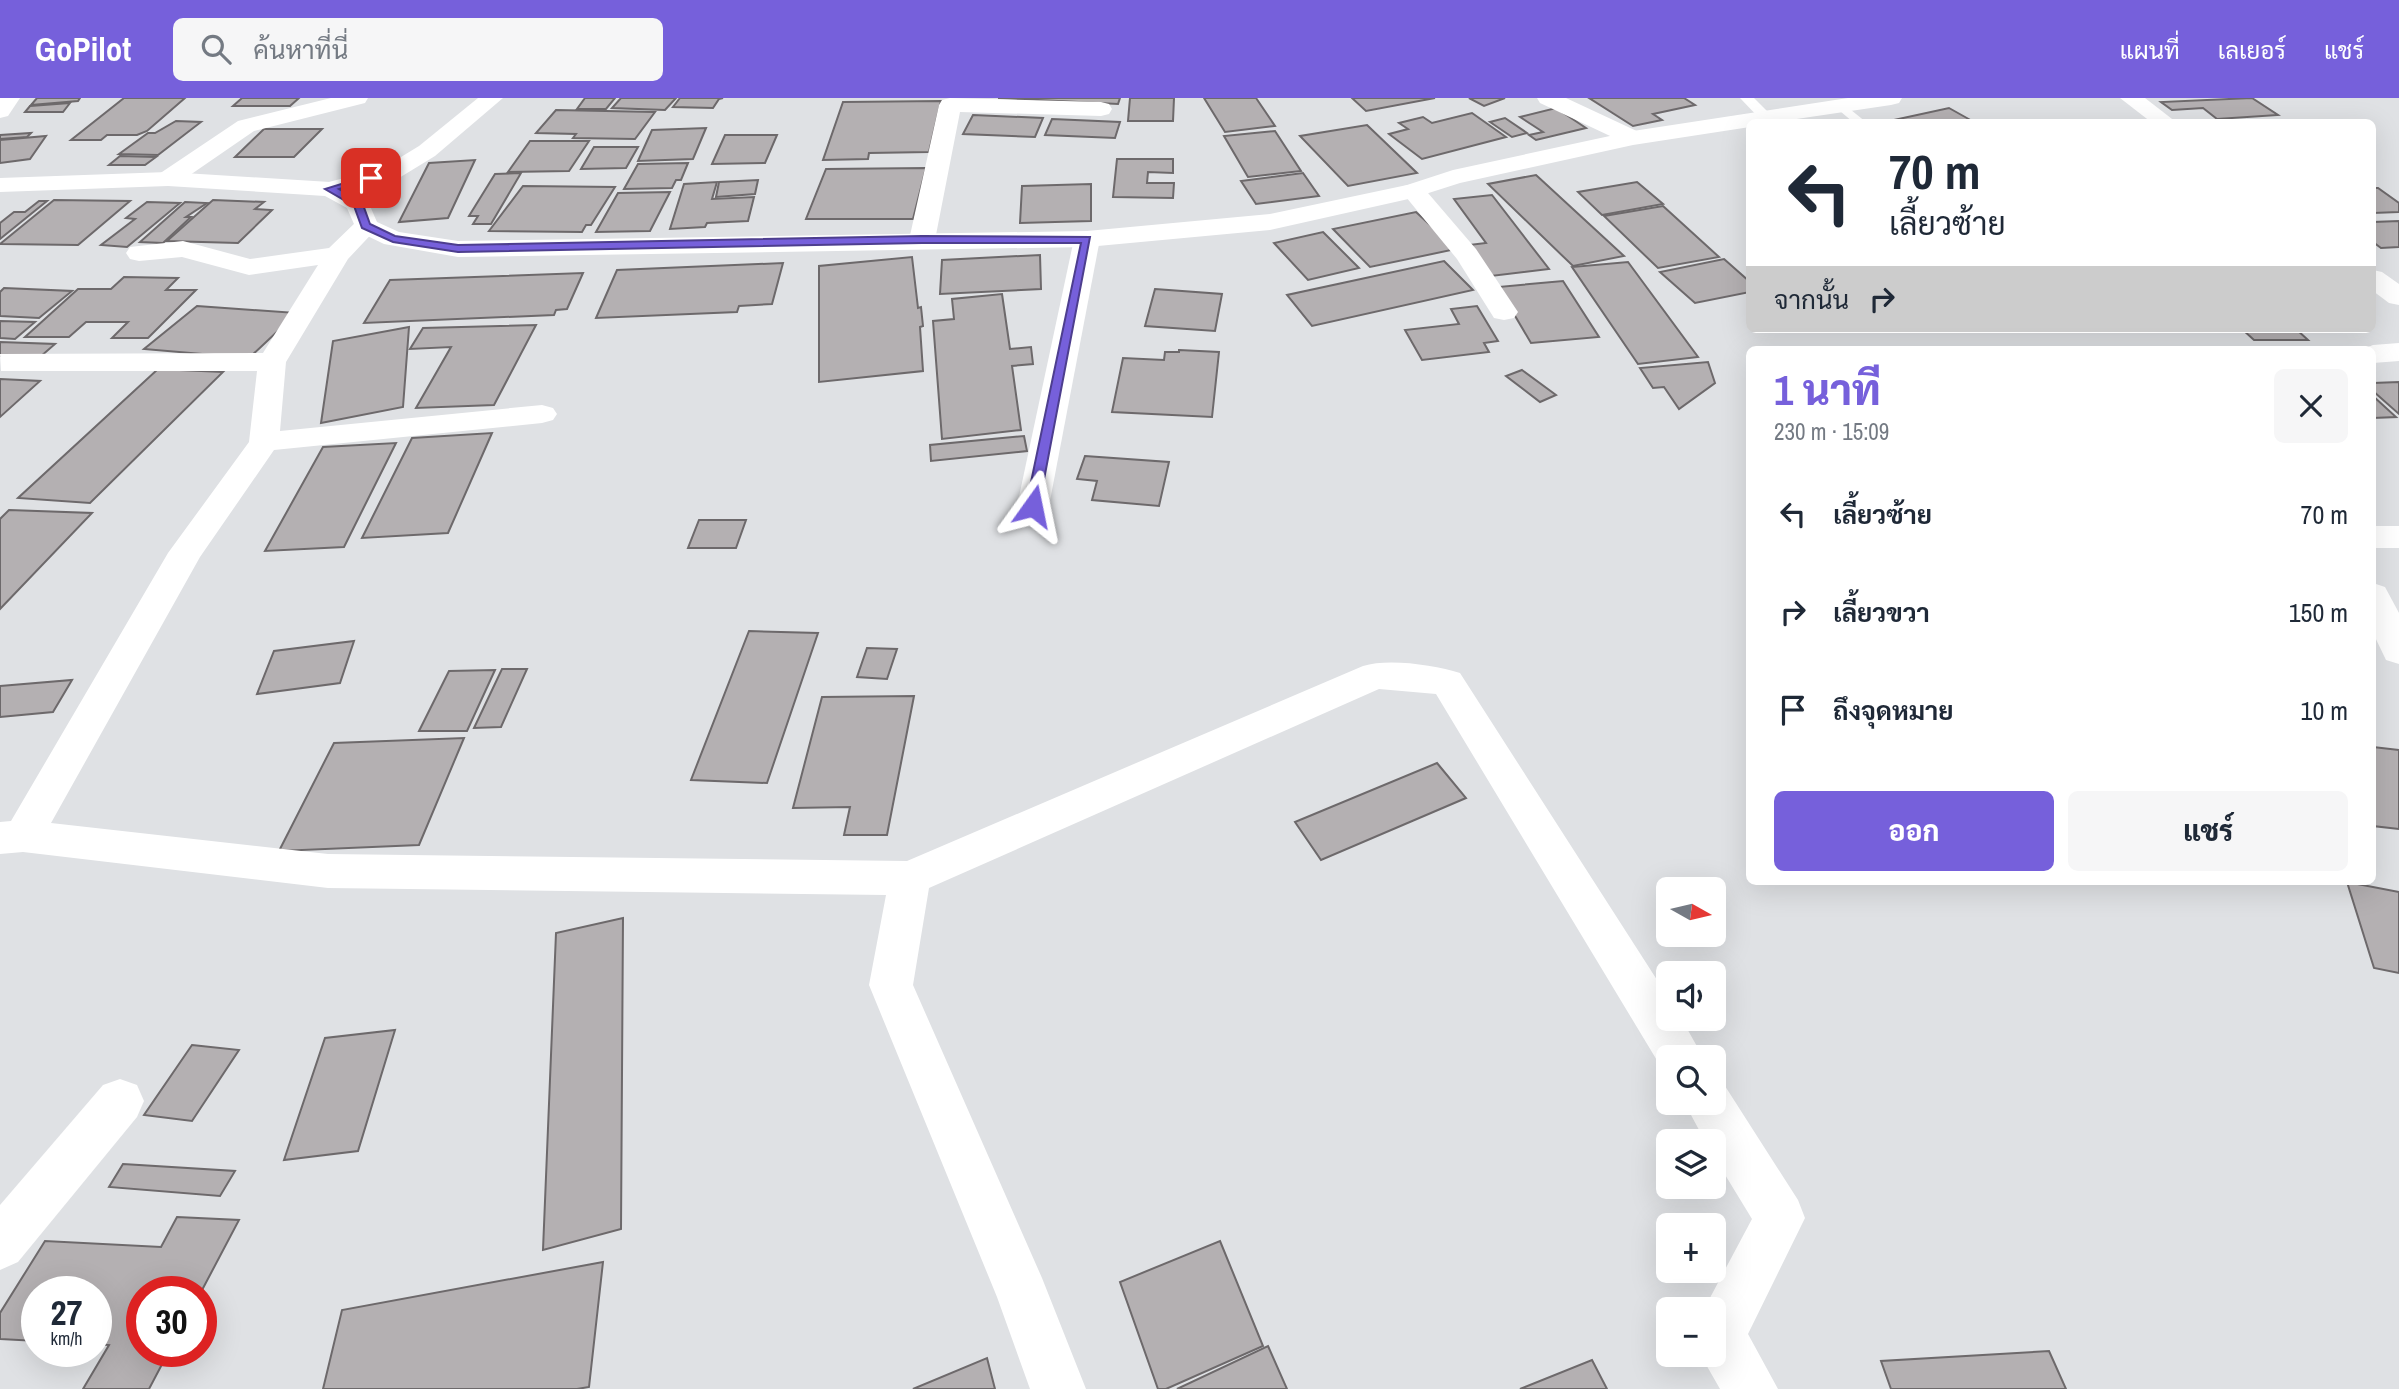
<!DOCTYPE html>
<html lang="th">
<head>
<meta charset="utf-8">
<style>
  :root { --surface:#fff; --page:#f6f6f7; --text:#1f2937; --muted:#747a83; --accent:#7660db }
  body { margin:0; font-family:"Archivo Narrow",Sarabun,sans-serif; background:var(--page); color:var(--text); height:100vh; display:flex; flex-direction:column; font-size:26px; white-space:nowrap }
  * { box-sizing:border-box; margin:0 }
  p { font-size:23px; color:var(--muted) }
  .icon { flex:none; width:38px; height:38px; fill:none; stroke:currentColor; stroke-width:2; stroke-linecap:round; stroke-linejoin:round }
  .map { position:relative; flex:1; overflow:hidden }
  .details { position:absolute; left:1746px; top:248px; width:630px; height:539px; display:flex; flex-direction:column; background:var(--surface); border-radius:10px; box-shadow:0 7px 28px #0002 }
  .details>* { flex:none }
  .top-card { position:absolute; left:1746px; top:21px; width:630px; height:214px; border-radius:10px; box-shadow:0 7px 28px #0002; background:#fff; color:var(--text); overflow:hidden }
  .needle { width:46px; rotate:98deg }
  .tools { position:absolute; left:1656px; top:779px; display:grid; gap:14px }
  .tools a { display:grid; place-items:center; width:70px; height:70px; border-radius:10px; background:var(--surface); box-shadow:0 7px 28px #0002; font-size:35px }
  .speed { position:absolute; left:21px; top:1178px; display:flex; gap:14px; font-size:35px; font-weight:700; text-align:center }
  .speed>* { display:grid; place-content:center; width:91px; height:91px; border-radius:50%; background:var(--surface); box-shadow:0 7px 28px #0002; line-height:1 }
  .speed small { font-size:18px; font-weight:400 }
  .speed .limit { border:10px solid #d22; background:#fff; color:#111 }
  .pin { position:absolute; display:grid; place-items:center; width:60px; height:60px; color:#fff; margin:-30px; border-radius:14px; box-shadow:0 4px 10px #0006 }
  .me { position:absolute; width:77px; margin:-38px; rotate:12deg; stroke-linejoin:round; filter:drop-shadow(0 0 5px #0008) }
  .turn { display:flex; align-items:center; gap:24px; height:147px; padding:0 28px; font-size:32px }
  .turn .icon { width:91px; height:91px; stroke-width:2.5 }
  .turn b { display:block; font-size:49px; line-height:60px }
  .then { display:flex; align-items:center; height:66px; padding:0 28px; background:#0003; gap:14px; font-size:26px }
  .round { display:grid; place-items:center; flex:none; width:74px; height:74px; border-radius:10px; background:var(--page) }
  .overview { display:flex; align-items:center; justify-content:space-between; height:119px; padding:0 28px }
  h1 { font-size:42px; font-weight:800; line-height:52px; color:var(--accent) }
  .cta { display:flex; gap:14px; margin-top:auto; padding:14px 28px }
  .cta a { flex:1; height:80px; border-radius:10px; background:var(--accent); color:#fff; font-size:28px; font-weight:800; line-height:80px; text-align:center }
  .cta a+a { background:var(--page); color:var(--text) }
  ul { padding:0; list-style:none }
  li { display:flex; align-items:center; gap:21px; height:98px; padding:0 28px }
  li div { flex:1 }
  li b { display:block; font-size:26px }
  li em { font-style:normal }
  header { display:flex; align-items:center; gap:42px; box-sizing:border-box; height:98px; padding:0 35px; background:var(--accent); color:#fff }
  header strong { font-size:33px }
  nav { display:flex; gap:38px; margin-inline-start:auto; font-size:24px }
  .search { width:490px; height:63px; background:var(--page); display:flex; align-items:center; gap:18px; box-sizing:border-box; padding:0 24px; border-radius:10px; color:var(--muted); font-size:26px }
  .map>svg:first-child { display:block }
</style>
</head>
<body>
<header>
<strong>GoPilot</strong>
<div class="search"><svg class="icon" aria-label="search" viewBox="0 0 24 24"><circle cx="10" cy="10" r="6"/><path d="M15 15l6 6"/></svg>ค้นหาที่นี่</div>
<nav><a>แผนที่</a><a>เลเยอร์</a><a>แชร์</a></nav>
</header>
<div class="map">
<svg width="2399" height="1291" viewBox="0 0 2399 1291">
  <rect width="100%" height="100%" fill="#dfe1e4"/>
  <!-- building -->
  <g fill="#b4b0b2" stroke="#6d696b" stroke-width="2">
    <path d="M37,0H80L78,3L31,7Z"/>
    <path d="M124,0H185L147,33L137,37H107L101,42H71Z"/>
    <path d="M242,0H299L290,8H233Z"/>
    <path d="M585,0H615L606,11H577Z"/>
    <path d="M621,0H676L665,12L612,10Z"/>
    <path d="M680,0H723L719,1L713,10L673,9Z"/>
    <path d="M998,0H1120L1118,6Z"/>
    <path d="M1130,0H1174L1173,23H1128Z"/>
    <path d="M1204,0H1256L1275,28L1225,34Z"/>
    <path d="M1352,0H1435L1366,13Z"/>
    <path d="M1469,0H1505L1484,8Z"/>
    <path d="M1589,0H1684L1695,7L1653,16L1662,22L1633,28Z"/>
    <path d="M2252,0L2278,17L2217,21L2203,10L2172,12L2161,4Z"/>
    <path d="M941,3L929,54L869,55L868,61L823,62L843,4Z"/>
    <path d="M70,5L63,14H25L30,8Z"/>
    <path d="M1556,10L1586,30L1536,42L1529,37L1543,34L1520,19Z"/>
    <path d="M1949,10L1974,24L1888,23L1894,22Z"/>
    <path d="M556,12L655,14L635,41L573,40L576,36L536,35Z"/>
    <path d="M1472,15L1506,39L1422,61L1389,36L1408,31L1399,25L1423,19L1432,25Z"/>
    <path d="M973,17L1043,20L1035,39L963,36Z"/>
    <path d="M1505,20L1527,35L1512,39L1490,24Z"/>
    <path d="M1052,21L1120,24L1115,40L1045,37Z"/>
    <path d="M2018,22H2074L2077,24H2020Z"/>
    <path d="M2087,22H2130L2133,24H2089Z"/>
    <path d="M176,23L201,24L158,57L119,56L148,35H155Z"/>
    <path d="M1367,27L1417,75L1348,88L1300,38Z"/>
    <path d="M706,30L693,61L638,63L652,32Z"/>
    <path d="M264,31H322L294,59H235Z"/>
    <path d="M1275,33L1301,73L1248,79L1224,38Z"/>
    <path d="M31,35L27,39L0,41V37Z"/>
    <path d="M725,37H777L765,65L712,66Z"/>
    <path d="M46,38L30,61L0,65V42Z"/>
    <path d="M530,43H589L569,73L508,74Z"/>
    <path d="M594,49H638L626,70L581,71Z"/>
    <path d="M120,58L156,59L145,67H109Z"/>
    <path d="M1117,61H1173V75L1148,74L1147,85H1174L1173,100L1113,99Z"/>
    <path d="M475,62L448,120L399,124L429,65Z"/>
    <path d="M688,65L681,82H676L672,90L624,91L638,66Z"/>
    <path d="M926,70L913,121H806L826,71Z"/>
    <path d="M521,75L491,126H473L478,118H469L495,76Z"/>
    <path d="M1303,75L1319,98L1256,106L1241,83Z"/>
    <path d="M1536,77L1624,158L1573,168L1488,86Z"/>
    <path d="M758,82L755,96L716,99L719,84Z"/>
    <path d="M717,84L712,101L754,99L748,123L707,125L705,129L670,131L684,86Z"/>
    <path d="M1637,84L1663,106L1602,117L1578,94Z"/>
    <path d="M1091,86V123L1020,125L1022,88Z"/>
    <path d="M523,88L615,89L591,127H586L582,134L489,133Z"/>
    <path d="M2373,90H2378L2399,105V114L2373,115Z"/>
    <path d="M670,94L650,133L596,134L618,95Z"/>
    <path d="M1492,97L1549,171L1491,178L1469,147L1486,145L1454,101Z"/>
    <path d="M54,102L130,103L78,147L0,146Z"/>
    <path d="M213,102L264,104L255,111L272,112L238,145L167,143Z"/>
    <path d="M39,103H47L0,141V125L14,114H25Z"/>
    <path d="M147,104L180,105L127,149L101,147L135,121L126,120Z"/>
    <path d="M185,104L207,105L186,119H191L163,145L140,144Z"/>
    <path d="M1663,108L1719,159L1658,170L1604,118Z"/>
    <path d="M1416,114L1456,151L1370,169L1333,131Z"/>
    <path d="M2399,123V149L2381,150L2373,144V124Z"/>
    <path d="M1323,134L1359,170L1308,182L1274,145Z"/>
    <path d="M1040,157L1041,191L940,196L942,162Z"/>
    <path d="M912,159L918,210L921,209L923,228L920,229L923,273L819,284V168Z"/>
    <path d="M1724,161L1750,184V194L1695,205L1660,174Z"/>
    <path d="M1444,163L1473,192L1312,228L1287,197Z"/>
    <path d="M1628,164L1698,259L1638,266L1572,169Z"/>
    <path d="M783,165L772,206L739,208L737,214L596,220L617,172Z"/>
    <path d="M583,175L567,211L556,212L554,217L364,225L390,182Z"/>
    <path d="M124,179L178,180L166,192H196L148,240H112L128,224H86L69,239H25L78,191H111Z"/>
    <path d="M1563,183L1599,239L1531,245L1498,189Z"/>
    <path d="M4,190L72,193L39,220L0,218V194Z"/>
    <path d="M1155,191L1222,196L1215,233L1145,228Z"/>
    <path d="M1002,196L1010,251L1031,249L1033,266L1012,268L1021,332L942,341L933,223L954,221L952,201Z"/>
    <path d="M197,208L297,215L249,260L144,251Z"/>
    <path d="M1477,208L1498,243L1484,245L1489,254L1422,262L1405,232L1459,226L1451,211Z"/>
    <path d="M0,223L35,224L15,241L0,240Z"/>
    <path d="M536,227L494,307L416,310L451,249L410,251L423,230Z"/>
    <path d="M409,229L403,309L321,325L333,243Z"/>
    <path d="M2242,231H2296L2308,242H2254Z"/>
    <path d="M0,244L55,246L40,259L0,258Z"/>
    <path d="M1179,252L1219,254L1212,319L1112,314L1123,260L1164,262L1165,254H1179Z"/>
    <path d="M1708,264L1715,285L1679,311L1664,289L1653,290L1640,270Z"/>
    <path d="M158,271L223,274L90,405L18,400Z"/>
    <path d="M1522,272L1556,297L1540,304L1506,278Z"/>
    <path d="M0,281L40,283L0,319Z"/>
    <path d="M2399,284V316L2373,293V285Z"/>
    <path d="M2373,298L2396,319L2373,320Z"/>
    <path d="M492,335L448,435L362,440L412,340Z"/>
    <path d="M1024,338L1027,353L931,363L930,347Z"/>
    <path d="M396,345L344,449L265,453L323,349Z"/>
    <path d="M1085,358L1169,364L1159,408L1092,402L1097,383L1077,381Z"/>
    <path d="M9,412L92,415L0,511V421Z"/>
    <path d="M699,422H746L736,450H688Z"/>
    <path d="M749,533L818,535L767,685L691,682Z"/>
    <path d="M354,543L340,585L257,596L274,553Z"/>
    <path d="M867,550L897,551L887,581L857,579Z"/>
    <path d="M502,571H527L501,629L474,630Z"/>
    <path d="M495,572L467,633H419L449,573Z"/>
    <path d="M72,582L53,614L0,619V588Z"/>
    <path d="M914,598L887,737H844L850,709L793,710L822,599Z"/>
    <path d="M464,640L419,747L279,753L334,645Z"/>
    <path d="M2373,649L2399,652V731L2373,728Z"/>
    <path d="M1437,665L1466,700L1321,762L1295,724Z"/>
    <path d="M2347,784L2399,794V875L2374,870Z"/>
    <path d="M623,820L621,1131L543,1152L556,835Z"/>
    <path d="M395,932L358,1053L284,1062L325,940Z"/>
    <path d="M192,947L239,952L192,1023L144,1017Z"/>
    <path d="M123,1066L235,1073L220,1098L109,1089Z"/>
    <path d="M177,1119L239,1122L201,1194H142V1253H169L149,1291H83L109,1247L96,1246V1194H37V1243L0,1241V1215L45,1143L161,1149Z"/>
    <path d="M1220,1143L1263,1248L1166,1291H1158L1120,1184Z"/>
    <path d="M603,1164L589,1289L577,1291H323L342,1212Z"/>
    <path d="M1268,1248L1287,1291H1177Z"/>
    <path d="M2049,1253L2066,1291H1891L1881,1263Z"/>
    <path d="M987,1260L995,1291H913Z"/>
    <path d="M1592,1262L1607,1291H1520Z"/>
  </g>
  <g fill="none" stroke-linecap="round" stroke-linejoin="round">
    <!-- service -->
    <g fill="#fff" fill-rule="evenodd">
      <path d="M1740,0H1754L1773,19L1771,22H1761Z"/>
      <path d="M1841,4L1866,24H1853L1834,8Z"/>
    </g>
    <!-- minor -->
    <g fill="#fff" fill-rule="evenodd">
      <path d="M0,0H20L8,18L0,20Z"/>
      <path d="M331,0H368L365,5L254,33L177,86L168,88L159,86L156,81L159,76L238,23Z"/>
      <path d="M478,0H503L435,58L399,80L330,98L321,96L318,91L321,86L383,70L419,48Z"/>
      <path d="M950,0L1101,4L1109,6L1112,11L1109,16L1101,18L960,14L935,142L931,147L922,150L913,147L909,142L939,7L942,2Z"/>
      <path d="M1537,0H1566L1641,35L1645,40L1641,45H1625L1540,5Z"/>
      <path d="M2120,0H2145L2176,24H2151Z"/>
      <path d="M1413,86L1422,88L1476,151L1518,214L1514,220L1504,222L1494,220L1457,161L1401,93L1404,88Z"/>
      <path d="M366,120L375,123L379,128L348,161L286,264L280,333L542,307L553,310L557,316L553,322L542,325L274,352L200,459L51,725L328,756L907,763L1363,568C1388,560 1435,567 1460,575L1668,899V920H1681L1703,959H1668V976L1664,974L1436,596L1379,591L929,790L913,887L1042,1180L1086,1291H1030L997,1199L869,887L886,797L328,790L23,754L0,756V724L11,723L168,455L249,344L257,273H1L0,256L263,255L318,167L249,177L182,159L139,163L130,161L126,155L130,149L183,143L250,161L329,150L357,123Z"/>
      <path d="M1087,133L1096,136L1100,141L1049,408L1044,415L1033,418L1022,415L1017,408L1074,141L1078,136Z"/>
      <path d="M2373,172L2382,174L2399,186V207L2389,205L2373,193Z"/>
      <path d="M2399,245V263L2373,265V252H2361L2373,247Z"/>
      <rect x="2373" y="428" width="26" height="22"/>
      <path d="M2373,485L2385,489L2399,515V566L2386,562L2373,535Z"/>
      <path d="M120,981L137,987L144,1003L137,1019L18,1164L0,1172V1107L103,987Z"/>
      <path d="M1713,984L1725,988L1798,1102L1805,1120L1748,1236L1778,1291H1720L1700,1256H1713V1211H1704L1752,1121L1713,1057V1043H1705L1684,1004H1713Z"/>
    </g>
    <!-- tertiary -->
    <path fill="#fff" fill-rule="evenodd" d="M1848,0H1902L1899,5L1891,7L1776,24H1750V29L1633,47L1460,85L1413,100L1270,132L1087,149L458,159L384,146L357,133L347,110L325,98L168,88L0,94V80L168,74L330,84L367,101L377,124L399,134L458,143L1087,133L1270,116L1407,87L1453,72L1633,33Z"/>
  </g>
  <!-- route -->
  <path fill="#7660db" stroke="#4d3e8e" stroke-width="2" d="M367,78L376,80L339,91L362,104L370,126L395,138L458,147L922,138L1090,139L1039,408L1033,412L1026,408L1081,145H922L458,154L393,144L362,130L354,108L325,91Z"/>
</svg>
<div class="tools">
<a><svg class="needle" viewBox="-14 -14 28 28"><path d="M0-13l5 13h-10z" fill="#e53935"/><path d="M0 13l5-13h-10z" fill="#747a83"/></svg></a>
<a><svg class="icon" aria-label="sound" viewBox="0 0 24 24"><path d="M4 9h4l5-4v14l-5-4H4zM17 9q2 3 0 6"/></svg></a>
<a><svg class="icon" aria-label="search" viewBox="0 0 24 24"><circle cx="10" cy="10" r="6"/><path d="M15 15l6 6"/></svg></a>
<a><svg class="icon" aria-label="layers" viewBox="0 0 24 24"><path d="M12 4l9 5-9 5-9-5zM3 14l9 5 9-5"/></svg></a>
<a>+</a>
<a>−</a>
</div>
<div class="speed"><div>27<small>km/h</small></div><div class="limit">30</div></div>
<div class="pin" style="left:371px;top:80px;background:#d93025"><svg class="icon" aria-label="arrive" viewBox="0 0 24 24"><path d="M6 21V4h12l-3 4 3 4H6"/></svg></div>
<svg class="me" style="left:1033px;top:408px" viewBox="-20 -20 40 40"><path d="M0-17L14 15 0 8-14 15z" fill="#7660db" stroke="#fff" stroke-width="4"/></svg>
<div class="top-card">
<div class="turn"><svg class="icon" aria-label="left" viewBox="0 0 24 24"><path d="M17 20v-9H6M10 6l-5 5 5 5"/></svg><div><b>70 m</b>เลี้ยวซ้าย</div></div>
<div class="then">จากนั้น<svg class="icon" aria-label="right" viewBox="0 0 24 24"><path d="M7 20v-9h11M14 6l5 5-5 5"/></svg></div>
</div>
<section class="details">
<div class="overview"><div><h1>1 นาที</h1><p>230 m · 15:09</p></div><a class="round"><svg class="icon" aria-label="close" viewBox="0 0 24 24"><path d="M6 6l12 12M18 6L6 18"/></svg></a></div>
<ul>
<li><svg class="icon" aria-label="left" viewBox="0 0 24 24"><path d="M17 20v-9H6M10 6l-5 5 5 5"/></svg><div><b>เลี้ยวซ้าย</b></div><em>70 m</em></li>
<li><svg class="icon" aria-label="right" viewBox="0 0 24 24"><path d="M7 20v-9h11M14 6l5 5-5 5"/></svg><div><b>เลี้ยวขวา</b></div><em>150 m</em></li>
<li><svg class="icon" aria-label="arrive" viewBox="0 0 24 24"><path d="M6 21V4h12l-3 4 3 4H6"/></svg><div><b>ถึงจุดหมาย</b></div><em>10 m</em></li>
</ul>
<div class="cta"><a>ออก</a><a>แชร์</a></div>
</section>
</div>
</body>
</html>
